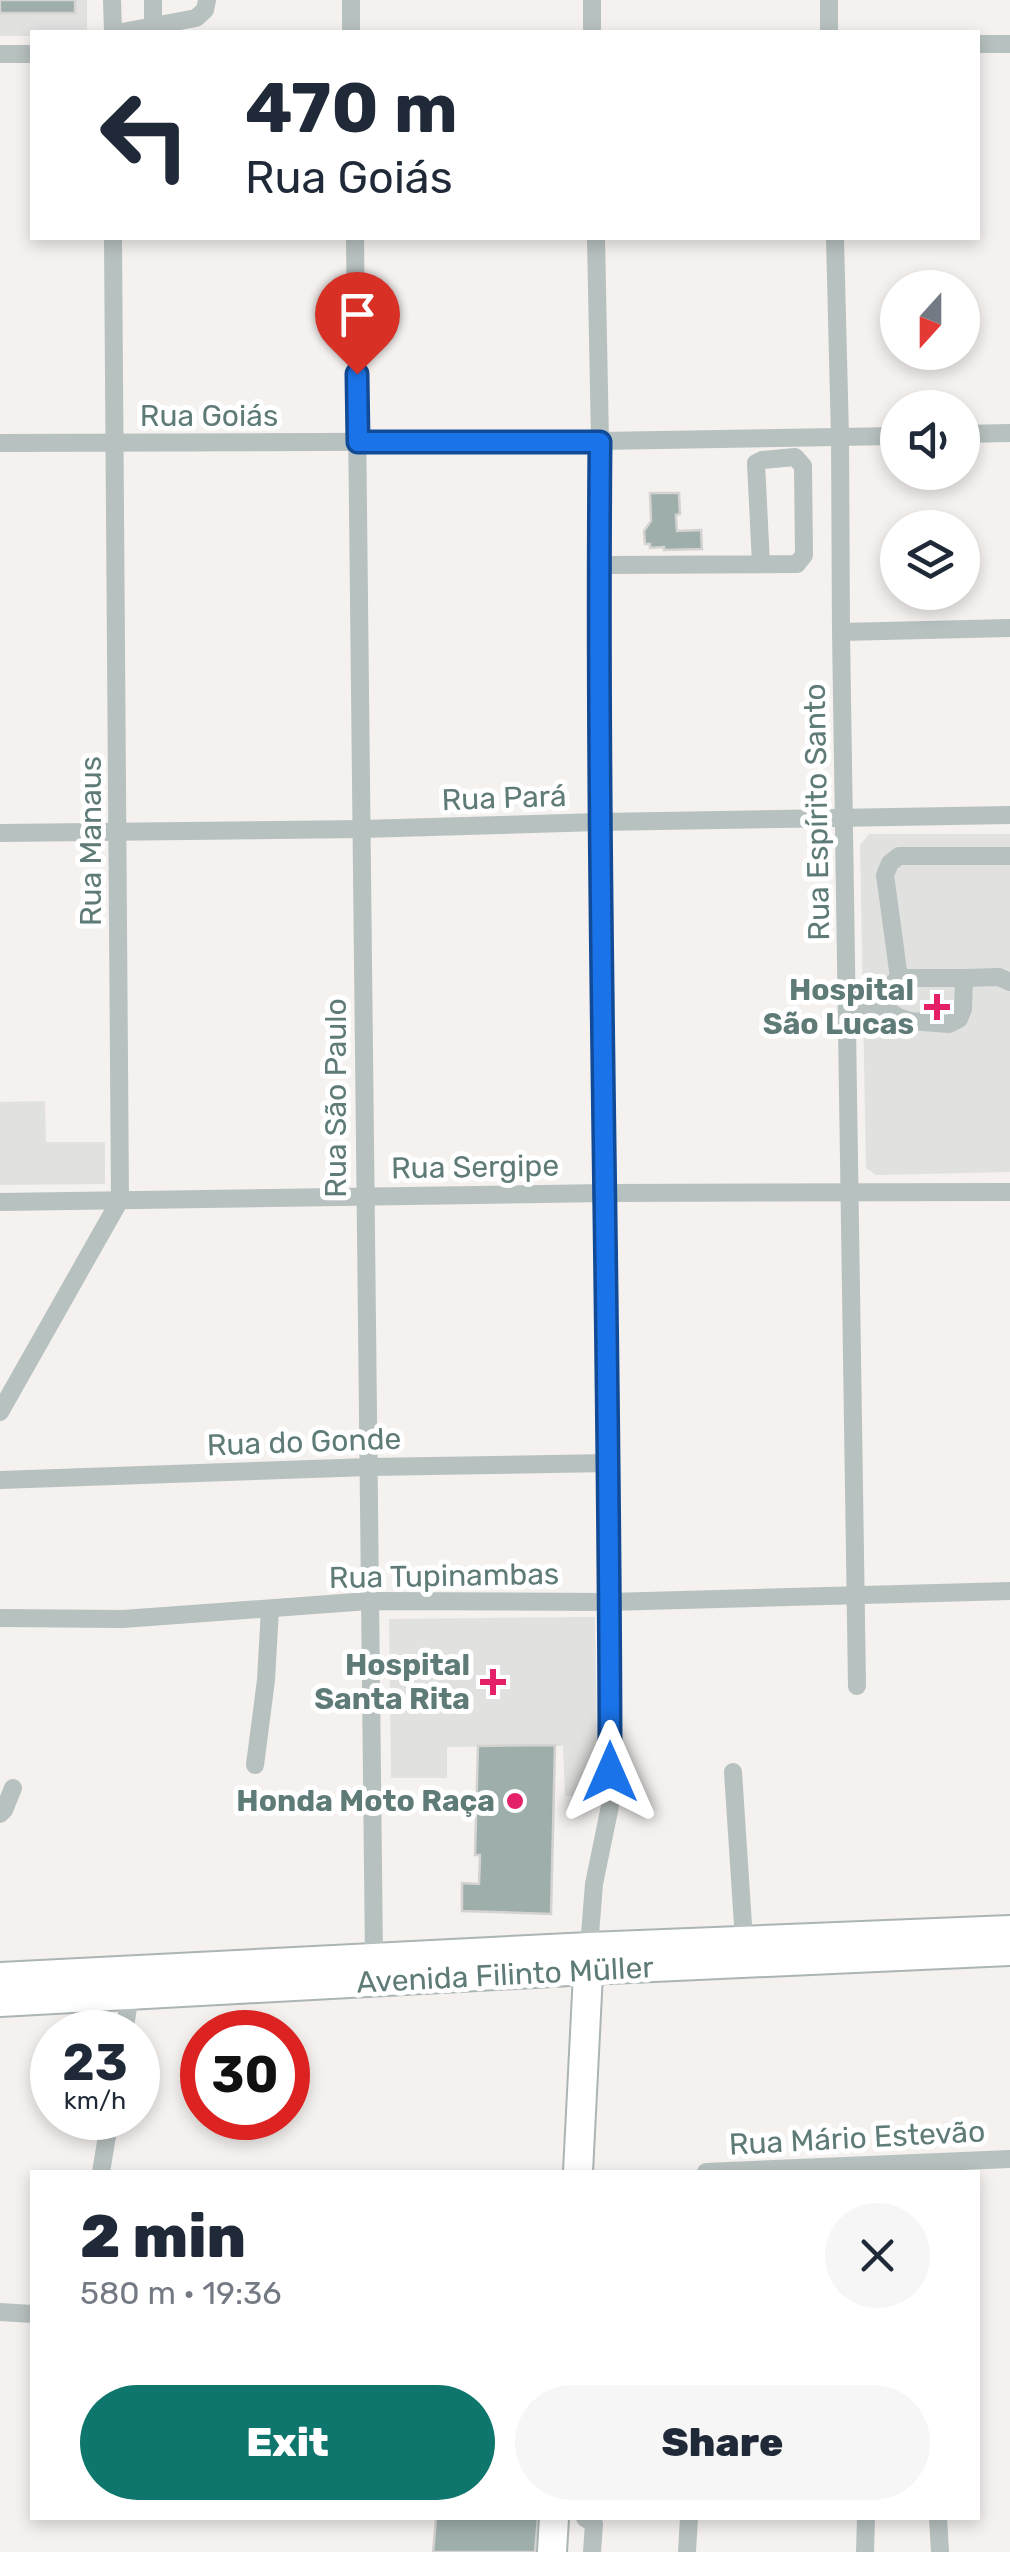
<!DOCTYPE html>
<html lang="en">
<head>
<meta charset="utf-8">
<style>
  :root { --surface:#fff; --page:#f6f6f7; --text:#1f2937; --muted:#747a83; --accent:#0f766e }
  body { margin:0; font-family:Rubik,sans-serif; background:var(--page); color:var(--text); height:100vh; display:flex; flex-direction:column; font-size:38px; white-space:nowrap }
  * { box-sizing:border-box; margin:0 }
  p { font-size:32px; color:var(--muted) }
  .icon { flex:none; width:55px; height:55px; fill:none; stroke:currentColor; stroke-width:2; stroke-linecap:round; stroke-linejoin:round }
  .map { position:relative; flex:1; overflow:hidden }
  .sheet { position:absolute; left:30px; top:2170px; width:950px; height:350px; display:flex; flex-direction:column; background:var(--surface); border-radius:0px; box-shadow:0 5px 15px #0003 }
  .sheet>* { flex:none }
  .guide { position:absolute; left:30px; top:30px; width:950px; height:210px; border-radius:0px; box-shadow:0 5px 15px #0003; background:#fff; color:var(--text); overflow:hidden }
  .needle { width:65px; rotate:201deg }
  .buttons { position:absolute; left:880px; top:270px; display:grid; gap:20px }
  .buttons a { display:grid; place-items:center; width:100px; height:100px; border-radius:50%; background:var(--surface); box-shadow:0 5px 15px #0003; font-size:50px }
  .speed { position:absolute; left:30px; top:2010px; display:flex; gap:20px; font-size:50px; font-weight:700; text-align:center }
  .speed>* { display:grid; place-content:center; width:130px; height:130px; border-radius:50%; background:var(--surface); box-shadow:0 5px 15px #0003; line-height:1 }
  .speed small { font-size:25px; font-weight:400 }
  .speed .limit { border:15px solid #d22; background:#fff; color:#111 }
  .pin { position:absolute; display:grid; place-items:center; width:85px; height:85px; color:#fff; margin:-102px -42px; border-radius:50% 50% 50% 0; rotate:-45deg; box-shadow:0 0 10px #0007 }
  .pin .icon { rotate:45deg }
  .me { position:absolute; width:110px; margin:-55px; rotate:0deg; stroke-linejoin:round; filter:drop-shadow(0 0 8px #0008) }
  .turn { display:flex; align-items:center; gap:35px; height:210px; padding:0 50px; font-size:45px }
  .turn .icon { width:130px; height:130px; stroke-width:2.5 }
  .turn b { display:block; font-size:70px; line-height:85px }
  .round { display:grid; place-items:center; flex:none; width:105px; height:105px; border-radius:52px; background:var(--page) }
  .headline { display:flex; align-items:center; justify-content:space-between; height:170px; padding:0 50px }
  h1 { font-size:60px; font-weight:800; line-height:75px }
  .primary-button { display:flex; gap:20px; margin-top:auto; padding:20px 50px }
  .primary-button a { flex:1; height:115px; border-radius:60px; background:var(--accent); color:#fff; font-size:40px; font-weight:800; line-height:115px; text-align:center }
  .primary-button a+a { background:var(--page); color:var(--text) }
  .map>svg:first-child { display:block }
</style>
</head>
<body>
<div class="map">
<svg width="1010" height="2552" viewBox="0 0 1010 2552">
  <rect width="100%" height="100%" fill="#f4f1ef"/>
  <!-- built -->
  <g fill="#e1e2e0">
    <path d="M0,0H87V32H32V36H0Z"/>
    <path d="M869,834H1010V1172L876,1175L866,1168L860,845Z"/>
    <path d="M45,1101L46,1142H105V1184L0,1185V1102Z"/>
    <path d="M595,1617L598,1796H565L563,1746L447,1747V1778H391L389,1619Z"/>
  </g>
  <!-- building -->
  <g fill="#9eaeab" stroke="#d5d3d2" stroke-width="2.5">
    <rect x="0" y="0" width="75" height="13"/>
    <path d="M650,493H679L680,514L676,515L677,531L701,530L702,549L664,550V547L650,548V544H645L644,531L651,521Z"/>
    <path d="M555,1745L551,1914L462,1911V1883L479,1884L480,1855H475L478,1746Z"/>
    <path d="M436,2518H538L535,2552H433Z"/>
  </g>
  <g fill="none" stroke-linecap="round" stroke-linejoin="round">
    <!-- major casing -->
    <g stroke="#abb5b4" stroke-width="32">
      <g id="major">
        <path d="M0,1977L589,1947L1010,1930"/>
        <path d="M0,2002L588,1970L1010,1951"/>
        <path d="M578,2172L589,1954"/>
        <path d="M552,2552L554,2518"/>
      </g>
    </g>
    <!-- minor -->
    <g stroke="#b7c1bf" stroke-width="18">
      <path d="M112,0L113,32"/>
      <path d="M153,0V26"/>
      <path d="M351,0V32"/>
      <path d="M592,0V32"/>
      <path d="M829,0V32"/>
      <path d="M122,32L196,18L205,10L207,0"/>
      <path d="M978,44H1010"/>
      <path d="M0,54H32"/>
      <path d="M355,238L374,1958"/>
      <path d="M835,238L840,437L841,632L857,1686"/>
      <path d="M962,434L1010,433"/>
      <path d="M0,443L600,441L898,436"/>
      <path d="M600,565L797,564L804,555L803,466L795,457L762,460L756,463L761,564"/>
      <path d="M841,632L1010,628"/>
      <path d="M0,833L362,829L599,822L1010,815"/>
      <path d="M899,978L885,875L890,863L899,856H1010"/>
      <path d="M964,978L999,977L1010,982"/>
      <path d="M848,1008L886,1009L898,1017L910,1021L949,1024L959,1019L963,1009L964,978H899L889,987L886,1009"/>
      <path d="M0,1202L606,1193L1010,1192"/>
      <path d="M0,1412L120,1200L113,238"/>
      <path d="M0,1480L369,1467L609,1463"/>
      <path d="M0,1618L123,1619L369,1601L609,1602L1010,1591"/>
      <path d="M255,1765L266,1680L270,1609"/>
      <path d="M733,1772L744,1940"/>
      <path d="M0,1814L4,1810L13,1788"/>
      <path d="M589,1947L594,1884L610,1806L609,1463L599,822L600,441L596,238"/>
      <path d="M124,2032L130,1996"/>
      <path d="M101,2172L110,2118"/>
      <path d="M706,2172L1010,2159"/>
      <path d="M0,2312L32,2314"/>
      <path d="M585,2518L594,2524L592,2552"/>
      <path d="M938,2518L940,2552"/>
      <path d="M687,2552L689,2518"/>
      <path d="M865,2552L866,2518"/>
    </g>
    <!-- major -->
    <use href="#major" stroke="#fff" stroke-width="28"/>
  </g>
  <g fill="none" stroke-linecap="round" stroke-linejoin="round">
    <!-- route casing -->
    <g stroke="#114b97" stroke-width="25">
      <path id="route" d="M357,374L358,442H600C596,885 610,1328 610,1772"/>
    </g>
    <!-- route -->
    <use href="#route" stroke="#1a73e8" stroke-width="18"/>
  </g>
  <!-- markers -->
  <g fill="#e42068" stroke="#fff" stroke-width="4">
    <path d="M932 992h10v10h10v10h-10v10h-10v-10h-10v-10h10z"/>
    <path d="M488 1667h10v10h10v10h-10v10h-10v-10h-10v-10h10z"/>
    <circle cx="515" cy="1801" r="10"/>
  </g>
  <g text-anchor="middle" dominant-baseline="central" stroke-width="10" stroke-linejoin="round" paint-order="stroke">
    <!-- street labels -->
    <g font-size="30" fill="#5e7b77" stroke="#fff">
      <text x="209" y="416">Rua Goiás</text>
      <text transform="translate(504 798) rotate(-2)">Rua Pará</text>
      <text transform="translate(817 812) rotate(-91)">Rua Espírito Santo</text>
      <text transform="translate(91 841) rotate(-90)">Rua Manaus</text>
      <text transform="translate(336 1098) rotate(-90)">Rua São Paulo</text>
      <text transform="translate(475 1167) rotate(-1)">Rua Sergipe</text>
      <text transform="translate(304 1442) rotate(-2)">Rua do Gonde</text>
      <text transform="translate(444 1576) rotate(-1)">Rua Tupinambas</text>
      <text transform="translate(505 1975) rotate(-3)">Avenida Filinto Müller</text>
      <text transform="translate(857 2138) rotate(-3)">Rua Mário Estevão</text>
    </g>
    <!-- poi labels -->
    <g font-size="30" font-weight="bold" fill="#5e7b77" stroke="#fff" text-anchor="end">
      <text x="914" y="990">Hospital<tspan x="914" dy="34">São Lucas</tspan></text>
      <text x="470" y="1665">Hospital<tspan x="470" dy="34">Santa Rita</tspan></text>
      <text x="495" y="1801">Honda Moto Raça</text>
    </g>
  </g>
</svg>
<div class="buttons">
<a><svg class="needle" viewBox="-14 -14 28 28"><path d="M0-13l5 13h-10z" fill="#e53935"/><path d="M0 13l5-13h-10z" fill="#747a83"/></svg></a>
<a><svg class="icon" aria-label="sound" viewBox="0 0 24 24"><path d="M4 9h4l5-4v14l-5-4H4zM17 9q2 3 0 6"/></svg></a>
<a><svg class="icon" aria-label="layers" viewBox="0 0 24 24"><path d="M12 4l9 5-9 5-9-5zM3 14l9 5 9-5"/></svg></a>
</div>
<div class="speed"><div>23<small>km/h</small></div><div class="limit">30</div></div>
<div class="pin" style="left:357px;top:374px;background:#d93025"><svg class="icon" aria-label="arrive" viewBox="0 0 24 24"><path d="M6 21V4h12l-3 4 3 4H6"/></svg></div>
<svg class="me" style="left:610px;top:1772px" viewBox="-20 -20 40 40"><path d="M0-17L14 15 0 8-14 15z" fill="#1a73e8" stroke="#fff" stroke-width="4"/></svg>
<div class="guide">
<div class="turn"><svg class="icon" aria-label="left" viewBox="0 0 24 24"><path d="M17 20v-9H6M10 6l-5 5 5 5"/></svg><div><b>470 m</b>Rua Goiás</div></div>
</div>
<section class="sheet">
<div class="headline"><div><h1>2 min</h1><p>580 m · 19:36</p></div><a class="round"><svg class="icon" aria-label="close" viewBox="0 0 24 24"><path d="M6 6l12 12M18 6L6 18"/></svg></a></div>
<div class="primary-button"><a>Exit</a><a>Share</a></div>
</section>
</div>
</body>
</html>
